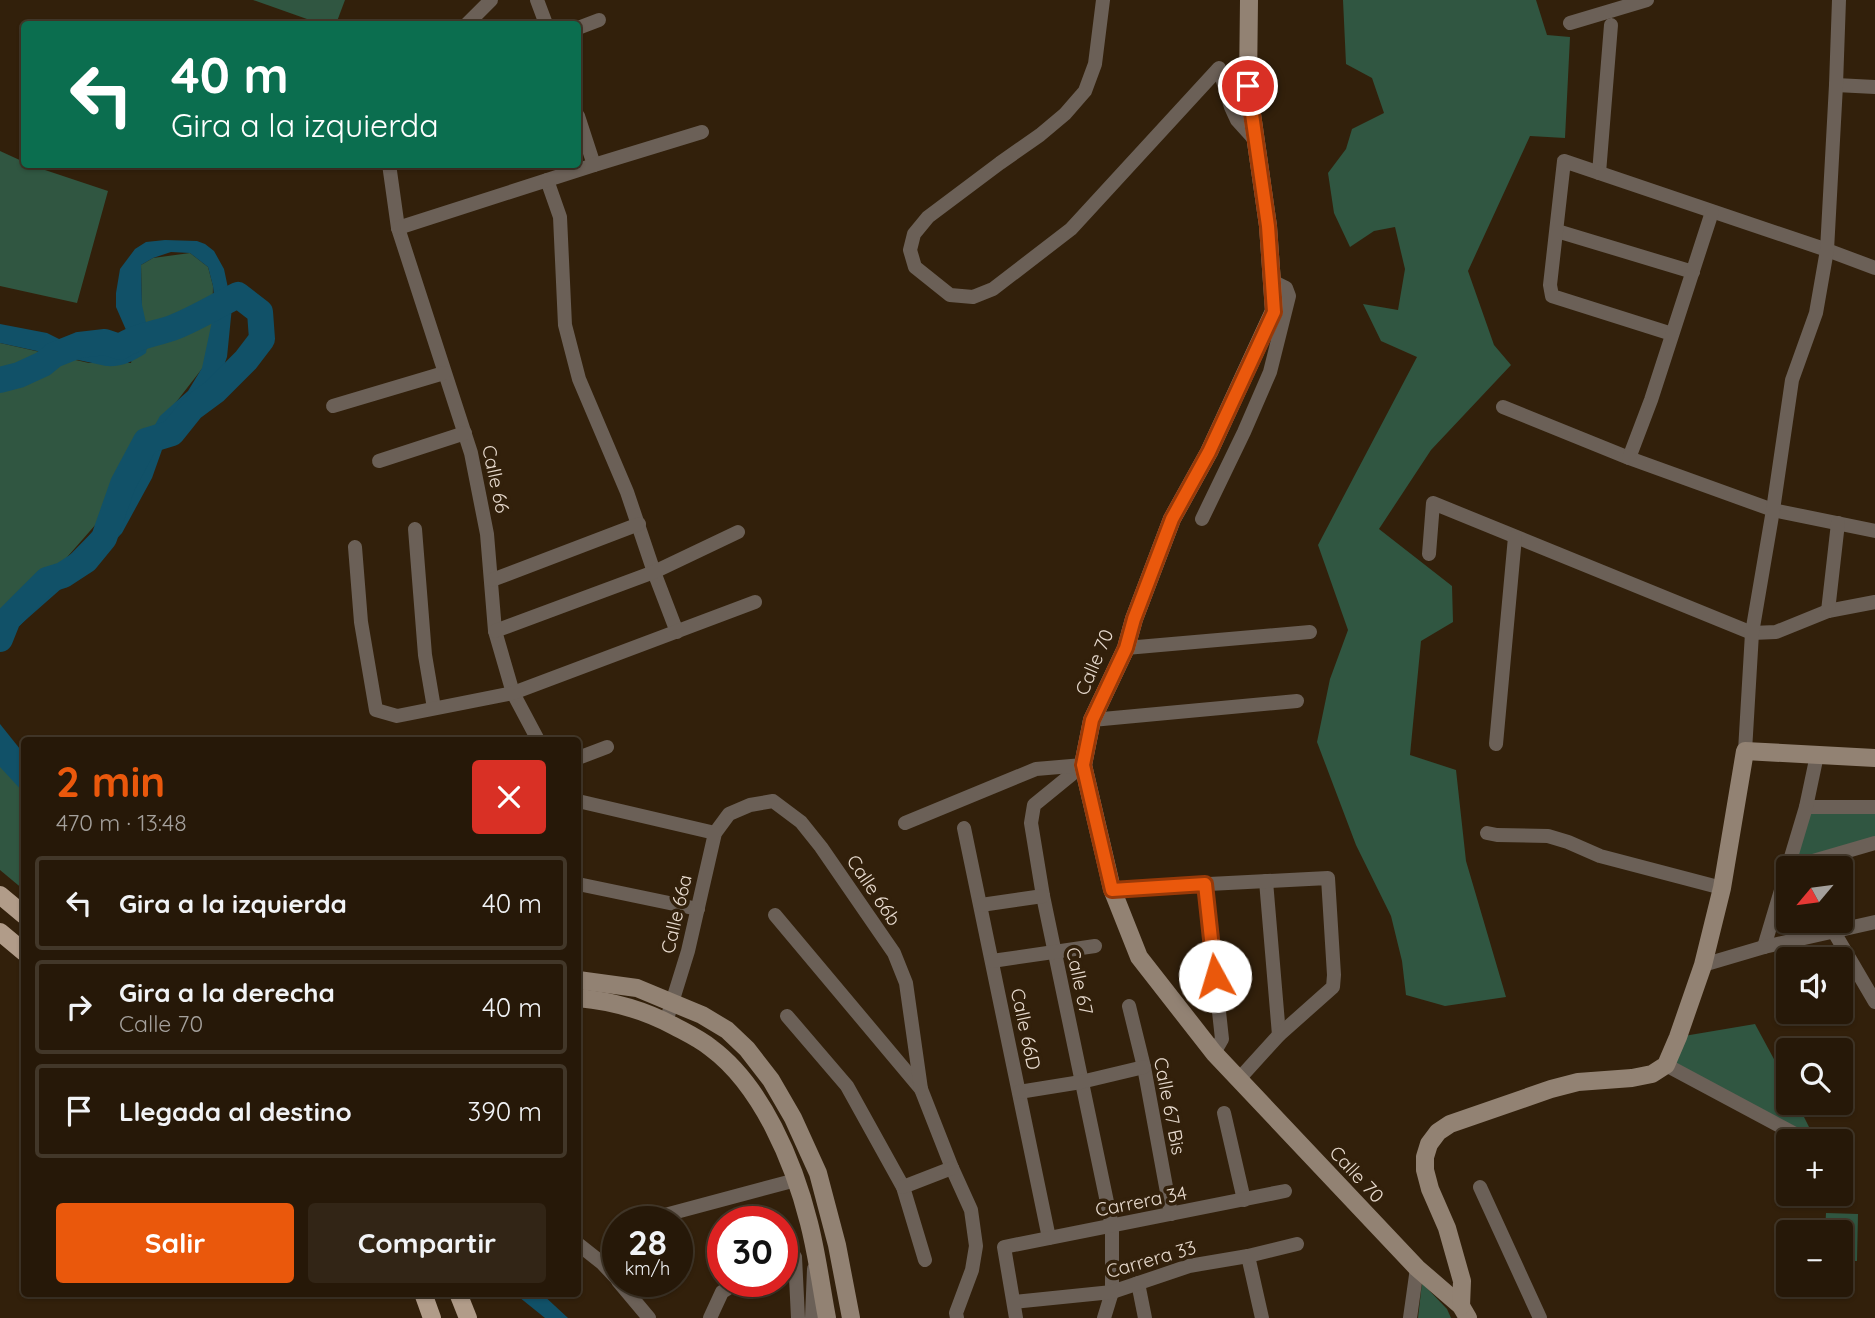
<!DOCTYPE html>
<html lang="es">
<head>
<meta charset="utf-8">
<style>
  :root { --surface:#261808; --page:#322516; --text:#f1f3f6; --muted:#a4a09c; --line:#423729; --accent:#ea580c }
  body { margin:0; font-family:Quicksand,sans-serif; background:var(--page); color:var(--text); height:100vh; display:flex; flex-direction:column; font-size:26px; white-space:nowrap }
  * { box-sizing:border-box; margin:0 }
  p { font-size:23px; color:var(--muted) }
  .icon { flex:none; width:38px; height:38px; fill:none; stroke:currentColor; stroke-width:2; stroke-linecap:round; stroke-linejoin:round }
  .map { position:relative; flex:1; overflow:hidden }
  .side { position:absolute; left:21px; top:737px; width:560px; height:560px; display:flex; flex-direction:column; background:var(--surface); border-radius:7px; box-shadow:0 2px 5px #0004,0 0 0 2px var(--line) }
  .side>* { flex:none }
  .hud { position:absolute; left:21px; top:21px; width:560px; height:147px; border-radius:7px; box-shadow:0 2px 5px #0004,0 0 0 2px var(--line); background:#0b6e4f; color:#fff; overflow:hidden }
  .needle { width:46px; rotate:241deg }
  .tools { position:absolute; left:1776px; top:856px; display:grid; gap:14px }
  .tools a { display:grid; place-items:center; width:77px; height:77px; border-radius:7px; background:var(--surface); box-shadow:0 2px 5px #0004,0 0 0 2px var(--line); font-size:35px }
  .speed { position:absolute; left:602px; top:1206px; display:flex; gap:14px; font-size:35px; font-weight:700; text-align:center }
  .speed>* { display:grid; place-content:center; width:91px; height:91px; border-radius:50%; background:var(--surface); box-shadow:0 2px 5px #0004,0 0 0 2px var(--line); line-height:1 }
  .speed small { font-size:18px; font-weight:400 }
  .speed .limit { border:10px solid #d22; background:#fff; color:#111 }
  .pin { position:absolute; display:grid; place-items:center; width:60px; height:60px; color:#fff; margin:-30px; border:4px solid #fff; border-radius:50%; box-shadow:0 2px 7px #0007 }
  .me { position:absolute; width:77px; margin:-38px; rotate:354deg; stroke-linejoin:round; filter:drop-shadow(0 0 5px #0008) }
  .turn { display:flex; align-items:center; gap:24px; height:147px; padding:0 35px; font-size:32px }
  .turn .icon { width:91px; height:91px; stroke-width:2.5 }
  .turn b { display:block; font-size:49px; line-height:60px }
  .round { display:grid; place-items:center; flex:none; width:74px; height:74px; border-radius:7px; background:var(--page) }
  .summary { display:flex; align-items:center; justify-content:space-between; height:119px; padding:0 35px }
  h1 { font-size:42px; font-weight:800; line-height:52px; color:var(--accent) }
  .action { display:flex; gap:14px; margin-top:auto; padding:14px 35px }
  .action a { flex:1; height:80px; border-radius:7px; background:var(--accent); color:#fff; font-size:28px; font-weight:800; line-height:80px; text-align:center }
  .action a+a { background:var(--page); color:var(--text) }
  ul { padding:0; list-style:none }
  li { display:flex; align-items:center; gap:21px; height:94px; margin:0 14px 10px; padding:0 21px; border:4px solid var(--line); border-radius:7px }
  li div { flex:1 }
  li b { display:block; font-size:26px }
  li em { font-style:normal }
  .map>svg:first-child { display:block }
</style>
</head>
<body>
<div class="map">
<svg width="1875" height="1318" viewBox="0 0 1875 1318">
  <rect width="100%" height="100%" fill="#32200b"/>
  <!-- green -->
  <g fill="#305641">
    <path d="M253,0H345L336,24H321Z"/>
    <path d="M1343,0H1536L1547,35L1570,37L1565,138L1530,136L1468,271L1494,345L1511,365L1431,450L1379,529L1452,586L1453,622L1421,641L1410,755L1456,770L1466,861L1506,997L1445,1006L1406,995L1402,961L1391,916L1356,845L1317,742L1330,679L1348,630L1318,545L1417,357L1381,341L1363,304L1398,310L1405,269L1395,227L1374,231L1350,247L1334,213L1328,173L1346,149L1352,129L1384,113L1372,78L1346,64Z"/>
    <path d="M0,151L24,162V164L30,165L108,191L77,303L0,286Z"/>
    <path d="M190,253L208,267L213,286L212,325L218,348L146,441L118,499L47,580L0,624V343L89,363H131L142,305L141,265L153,258Z"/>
    <path d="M0,763L24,789V890L0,870Z"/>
    <path d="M1806,807H1875V843L1788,868Z"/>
    <path d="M1755,1024L1788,1085V1102L1797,1103L1816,1141H1808L1666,1065L1678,1037Z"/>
    <path d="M1826,1213L1858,1214L1857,1261H1841V1232H1825Z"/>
    <path d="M1422,1283L1447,1309L1451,1318H1418Z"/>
  </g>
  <!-- water -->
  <g fill="#115168">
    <path d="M165,240L197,241L205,244L214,251L224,269L232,307L227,357L215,391L172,433L163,447L152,478L122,533L91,566L62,588L12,632L0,649V626L31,597L60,565L113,511L135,460L160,416L188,391L202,368L215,307L213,286L208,267L190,253L171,252L153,258L141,265L142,305L149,336L146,353C132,362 122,367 106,366L0,343V324L47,333L63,341L79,345L109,349L120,347L130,339L116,307V293L120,269L135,249L146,242Z"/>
    <path d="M0,724L24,754V793L0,767Z"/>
    <path d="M514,1293H541L568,1318H545Z"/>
  </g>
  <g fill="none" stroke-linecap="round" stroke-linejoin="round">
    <!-- river -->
    <path stroke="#115168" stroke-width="26" d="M0,380L19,375L43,364L54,355L79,345L105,342L120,347C135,336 155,334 172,328C195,319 216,306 238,295L260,312L262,339L246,360L215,391L192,408L172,433L146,441L123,484L104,538L86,560L63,575L47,580L8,619L0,639"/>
    <!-- street -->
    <g stroke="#6b6057" stroke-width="14">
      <path d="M537,0L546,24"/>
      <path d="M1103,0L1095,64L1085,91L1065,114L1040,135L1000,163L928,217L914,234L910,250L915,267L950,295L973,297L993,289L1071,229L1219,68L1231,107L1237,120L1256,141"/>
      <path d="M1570,23L1647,0"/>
      <path d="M467,24L491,0"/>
      <path d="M578,28L599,20"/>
      <path d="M1836,85L1875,87"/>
      <path d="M578,116L594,165"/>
      <path d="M389,164L398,228L471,453L487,534L495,631L513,693L538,740"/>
      <path d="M1599,173L1611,25"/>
      <path d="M547,180L560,217L565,325L579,379L627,492L654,572L677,632"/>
      <path d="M398,228L594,165L702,132"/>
      <path d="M1557,231L1693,272"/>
      <path d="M1672,334L1552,296L1550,285L1564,161L1827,250L1875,268"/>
      <path d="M333,406L444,373"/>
      <path d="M1503,407L1629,458L1773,510L1875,531"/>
      <path d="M1629,458L1651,400L1712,212"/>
      <path d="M379,461L465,433"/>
      <path d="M1202,519L1244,432L1270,372L1289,296L1286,288L1272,281"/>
      <path d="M415,529L425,655L434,708"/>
      <path d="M355,547L361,622L376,710L397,716L513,693L755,602"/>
      <path d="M1429,554L1433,503L1752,633L1776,632L1828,611L1875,602"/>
      <path d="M492,580L639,524"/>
      <path d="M1828,611L1838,523"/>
      <path d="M495,631L654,572L738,532"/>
      <path d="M1126,648L1310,632"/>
      <path d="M1092,720L1297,701"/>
      <path d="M1496,744L1515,537"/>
      <path d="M1745,751L1752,633L1773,510L1792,380L1816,313L1827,250L1836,85L1839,0"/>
      <path d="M578,758L607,747"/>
      <path d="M1083,765L1034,805L1031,823L1043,896L1112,1226V1292L1104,1318"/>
      <path d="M578,801L715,833"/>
      <path d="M1806,807H1875"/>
      <path d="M905,823L1036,769L1083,765"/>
      <path d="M964,828L1049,1238"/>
      <path d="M1487,833L1497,835L1548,836L1568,842L1600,856L1722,888"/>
      <path d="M1789,868L1875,843"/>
      <path d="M1266,881L1279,1035"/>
      <path d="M578,884L698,909"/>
      <path d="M1205,884L1222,1039L1214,1053"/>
      <path d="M1112,889L1328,878L1334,975L1333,987L1279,1035L1239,1079"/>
      <path d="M981,905L1043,896"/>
      <path d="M775,915L921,1089L952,1168L971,1210L976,1246L972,1270L956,1313L957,1318"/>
      <path d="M1834,932L1875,1002"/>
      <path d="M1764,947L1806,807L1817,755"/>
      <path d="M992,961L1095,946"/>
      <path d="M1703,965L1764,947L1875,922"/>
      <path d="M1129,1006L1144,1067L1171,1214"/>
      <path d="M787,1016L847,1086L903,1187L925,1260"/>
      <path d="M666,1022L688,951L715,833L729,814L750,805L773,801L801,822L821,847L894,953L906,983L921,1089"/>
      <path d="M1666,1065L1808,1141"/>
      <path d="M1019,1092L1081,1082L1144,1067"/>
      <path d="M1224,1113L1244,1200"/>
      <path d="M903,1187L952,1168"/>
      <path d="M1480,1187L1540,1318"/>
      <path d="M665,1215L796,1180"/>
      <path d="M578,1244L602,1263L618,1280"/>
      <path d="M1248,1256L1262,1318"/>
      <path d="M782,1261L795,1257L798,1318"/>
      <path d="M618,1281L649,1318"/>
      <path d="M1138,1283L1145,1318"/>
      <path d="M1014,1302L1112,1292L1189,1266L1248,1256L1297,1244"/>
      <path d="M710,1318L722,1292L739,1281"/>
      <path d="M812,1318L814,1269"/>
      <path d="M1016,1318L1004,1247L1285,1191"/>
      <path d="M1410,1318L1417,1268"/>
    </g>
    <!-- secondary -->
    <g stroke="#928273" stroke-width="18">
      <path d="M1249,0L1248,86L1268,226L1274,311L1209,452L1172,519L1134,619L1126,648L1092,720L1083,765L1112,889L1139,957L1214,1053L1417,1268L1461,1306L1468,1318"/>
      <path d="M578,980L637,988L702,1015L727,1030L747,1049L771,1080L793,1118L818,1173L837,1245L851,1318"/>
      <path d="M578,998C612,1001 644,1010 674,1026C687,1033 700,1039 711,1048C762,1086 794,1163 809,1223C817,1254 821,1286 827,1318"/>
      <path d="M1461,1306L1462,1281L1447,1228L1430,1189L1425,1170V1157L1429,1144L1438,1132L1450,1124L1551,1089L1578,1082L1632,1078L1652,1074L1666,1065L1678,1037L1703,965L1722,888L1745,751L1875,758"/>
    </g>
    <!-- primary -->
    <g stroke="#b19c89" stroke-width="18">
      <path d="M0,895L24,915"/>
      <path d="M0,932L24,952"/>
      <path d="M423,1293L432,1318"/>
      <path d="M458,1293L468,1318"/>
    </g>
  </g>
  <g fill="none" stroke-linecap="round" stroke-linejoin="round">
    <!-- route casing -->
    <g stroke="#983908" stroke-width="18">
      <path id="route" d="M1215,976L1205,884L1112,890L1083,765L1092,720L1126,648L1134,619L1172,519L1209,452L1274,312L1268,226L1248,86"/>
    </g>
    <!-- route -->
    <use href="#route" stroke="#ea580c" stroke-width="12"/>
  </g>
  <g text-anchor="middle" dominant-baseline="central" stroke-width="7" stroke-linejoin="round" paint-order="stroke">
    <!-- street labels -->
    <g font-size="19" fill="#e9dcd0" stroke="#32200b">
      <text transform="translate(496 479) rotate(78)">Calle 66</text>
      <text transform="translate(1094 662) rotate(-67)">Calle 70</text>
      <text transform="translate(874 890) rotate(56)">Calle 66b</text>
      <text transform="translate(676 914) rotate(-77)">Calle 66a</text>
      <text transform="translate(1080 981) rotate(78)">Calle 67</text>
      <text transform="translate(1026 1029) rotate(78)">Calle 66D</text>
      <text transform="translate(1170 1106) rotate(79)">Calle 67 Bis</text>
      <text transform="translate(1357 1174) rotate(47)">Calle 70</text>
      <text transform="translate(1141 1201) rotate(-11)">Carrera 34</text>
      <text transform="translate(1151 1259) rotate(-16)">Carrera 33</text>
    </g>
  </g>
</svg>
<div class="tools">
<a><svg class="needle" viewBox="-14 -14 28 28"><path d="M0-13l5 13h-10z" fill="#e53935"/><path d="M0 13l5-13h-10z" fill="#a4a09c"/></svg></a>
<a><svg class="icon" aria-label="sound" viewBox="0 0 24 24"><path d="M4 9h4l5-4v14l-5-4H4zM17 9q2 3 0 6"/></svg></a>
<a><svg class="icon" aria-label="search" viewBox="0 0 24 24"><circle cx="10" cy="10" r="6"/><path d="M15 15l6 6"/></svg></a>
<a>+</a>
<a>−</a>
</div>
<div class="speed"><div>28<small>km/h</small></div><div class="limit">30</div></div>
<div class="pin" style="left:1248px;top:86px;background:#d93025"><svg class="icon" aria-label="arrive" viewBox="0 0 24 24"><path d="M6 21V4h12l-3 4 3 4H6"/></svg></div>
<svg class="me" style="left:1215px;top:976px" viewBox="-20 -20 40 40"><circle r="19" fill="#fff"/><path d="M0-13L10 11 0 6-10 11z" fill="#ea580c"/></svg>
<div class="hud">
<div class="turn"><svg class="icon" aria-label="left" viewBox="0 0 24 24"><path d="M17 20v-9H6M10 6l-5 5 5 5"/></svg><div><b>40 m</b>Gira a la izquierda</div></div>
</div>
<section class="side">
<div class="summary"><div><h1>2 min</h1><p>470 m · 13:48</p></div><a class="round" style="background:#d93025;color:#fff"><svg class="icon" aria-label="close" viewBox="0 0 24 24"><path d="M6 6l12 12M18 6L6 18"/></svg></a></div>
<ul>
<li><svg class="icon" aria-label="left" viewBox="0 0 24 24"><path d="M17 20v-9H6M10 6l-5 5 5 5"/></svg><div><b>Gira a la izquierda</b></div><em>40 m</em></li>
<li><svg class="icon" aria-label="right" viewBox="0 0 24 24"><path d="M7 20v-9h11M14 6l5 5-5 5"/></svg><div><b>Gira a la derecha</b><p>Calle 70</p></div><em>40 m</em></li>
<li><svg class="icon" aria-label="arrive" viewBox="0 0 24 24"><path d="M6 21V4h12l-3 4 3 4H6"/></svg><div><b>Llegada al destino</b></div><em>390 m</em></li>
</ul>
<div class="action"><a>Salir</a><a>Compartir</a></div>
</section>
</div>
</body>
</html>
